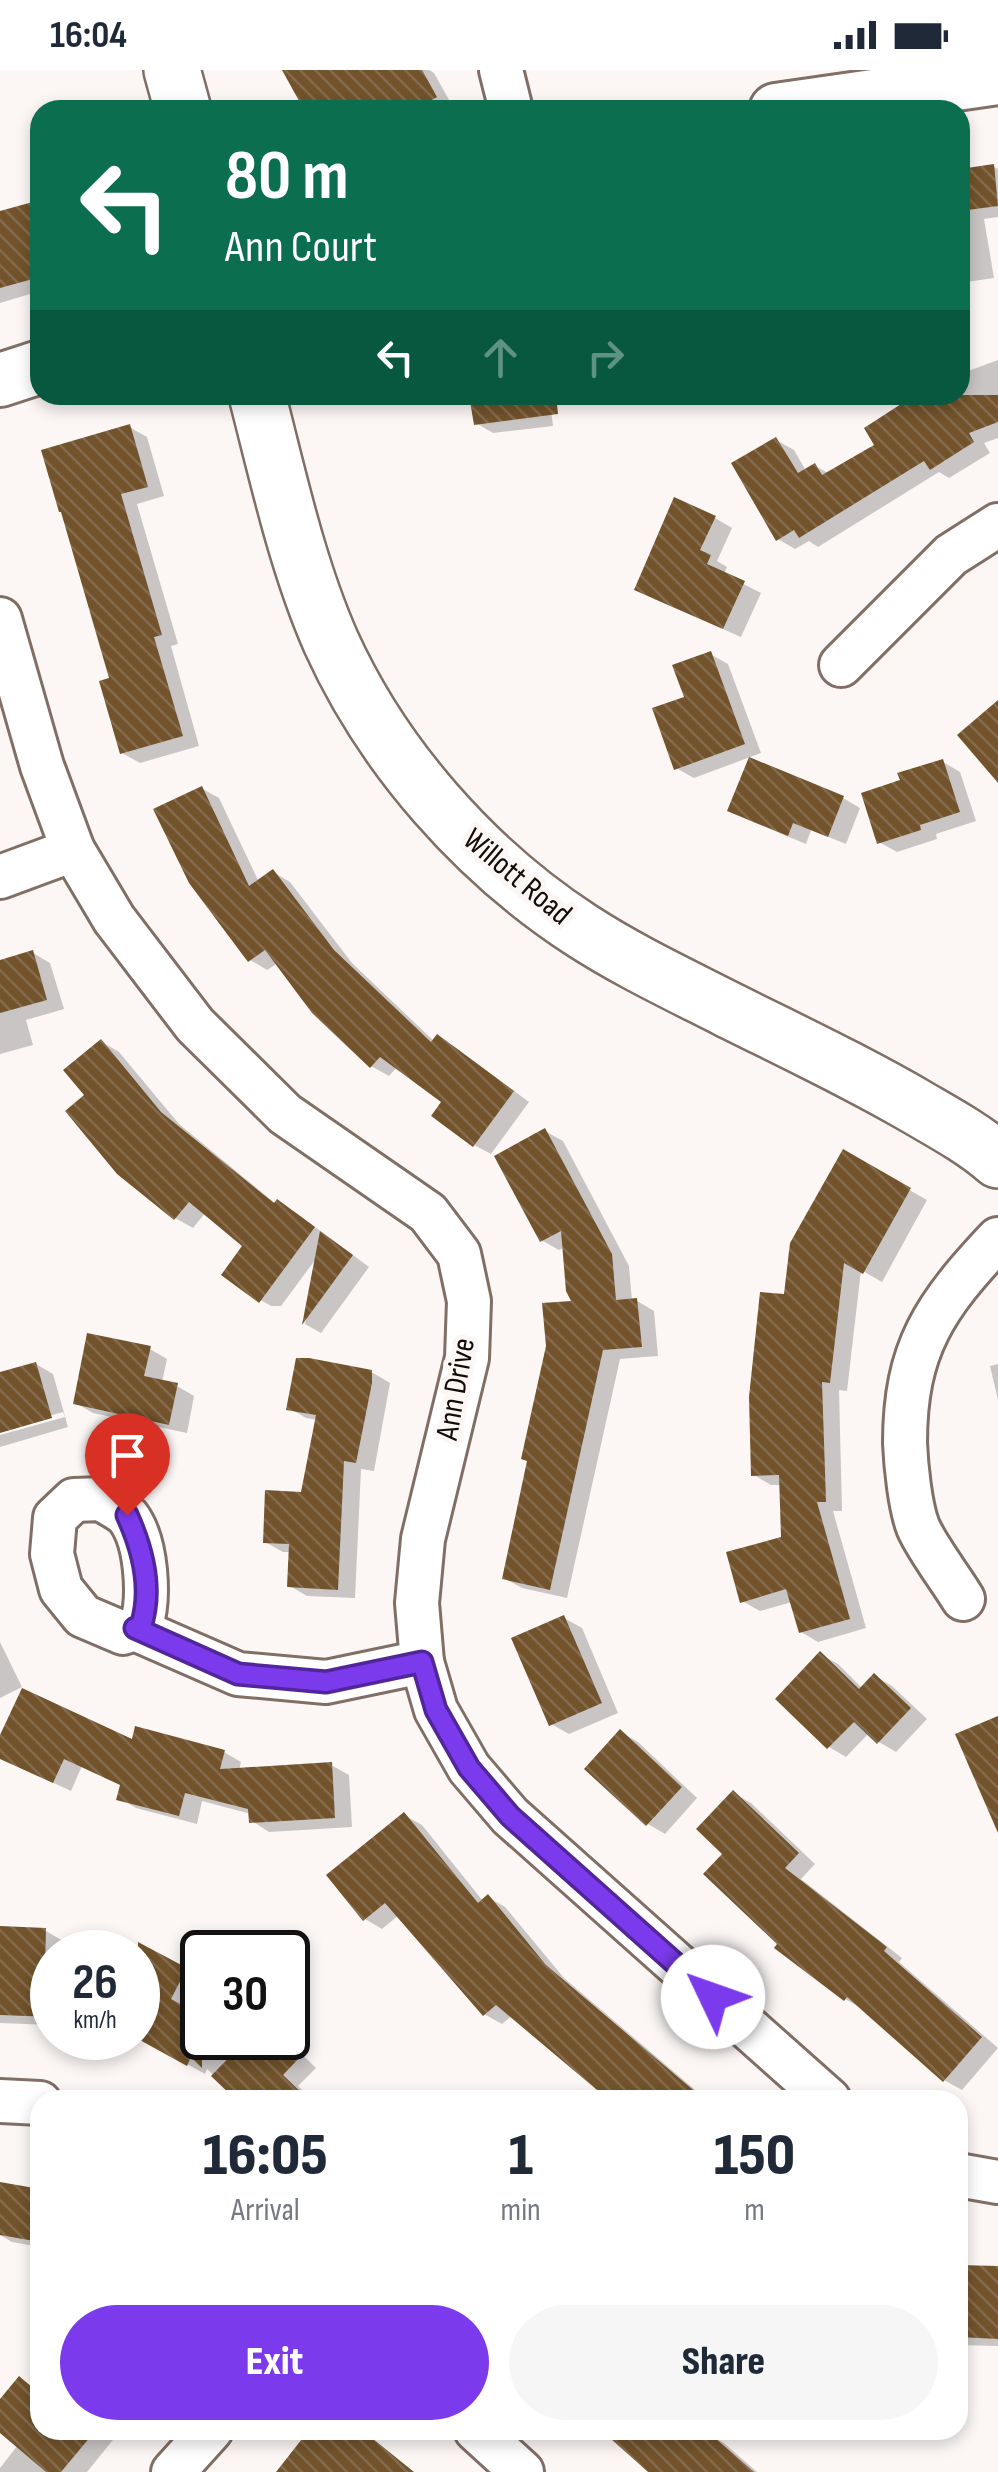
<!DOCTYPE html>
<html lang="en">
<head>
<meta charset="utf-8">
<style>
  :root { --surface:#fff; --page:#f6f6f7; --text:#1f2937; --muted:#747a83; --accent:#7c3aed }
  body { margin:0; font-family:"Sofia Sans Condensed",sans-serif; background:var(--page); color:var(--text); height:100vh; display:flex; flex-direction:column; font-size:38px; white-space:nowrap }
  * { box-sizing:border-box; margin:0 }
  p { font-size:32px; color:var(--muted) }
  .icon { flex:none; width:55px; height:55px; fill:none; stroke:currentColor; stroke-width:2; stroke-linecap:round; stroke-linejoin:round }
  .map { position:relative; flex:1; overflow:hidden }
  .side { position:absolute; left:30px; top:2020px; width:938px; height:350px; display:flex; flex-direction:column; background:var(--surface); border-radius:30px; box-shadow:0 5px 15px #0003 }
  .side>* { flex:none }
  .banner { position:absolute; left:30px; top:30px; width:940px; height:305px; border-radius:30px; box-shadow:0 5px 15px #0003; background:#0b6e4f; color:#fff; overflow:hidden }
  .speed { position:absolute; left:30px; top:1860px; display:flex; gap:20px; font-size:50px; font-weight:700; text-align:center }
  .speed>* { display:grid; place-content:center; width:130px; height:130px; border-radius:50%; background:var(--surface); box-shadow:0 5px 15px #0003; line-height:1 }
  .speed small { font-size:25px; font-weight:400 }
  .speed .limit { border:5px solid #111; border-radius:15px; background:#fff; color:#111 }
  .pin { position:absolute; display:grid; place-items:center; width:85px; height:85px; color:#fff; margin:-102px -42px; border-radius:50% 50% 50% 0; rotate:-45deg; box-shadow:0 0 10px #0007 }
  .pin .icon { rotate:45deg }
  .me { position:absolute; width:110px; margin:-55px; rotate:312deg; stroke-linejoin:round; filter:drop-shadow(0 0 8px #0008) }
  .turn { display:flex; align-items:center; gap:35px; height:210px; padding:0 30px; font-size:45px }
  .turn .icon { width:130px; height:130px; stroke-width:2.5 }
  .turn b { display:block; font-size:70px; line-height:85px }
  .lanes { display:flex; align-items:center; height:95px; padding:0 30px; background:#0003; justify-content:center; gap:50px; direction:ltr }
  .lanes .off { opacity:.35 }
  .eta { display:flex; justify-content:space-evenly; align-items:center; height:170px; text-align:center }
  .eta b { font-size:60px; font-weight:800; line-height:70px }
  .primary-button { display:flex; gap:20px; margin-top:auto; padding:20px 30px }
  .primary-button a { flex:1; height:115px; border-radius:60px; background:var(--accent); color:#fff; font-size:40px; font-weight:800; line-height:115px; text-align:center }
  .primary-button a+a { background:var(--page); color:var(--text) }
  .status { display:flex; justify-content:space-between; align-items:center; height:70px; padding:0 50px; background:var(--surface); direction:ltr }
  .status svg { height:28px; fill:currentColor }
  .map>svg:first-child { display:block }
</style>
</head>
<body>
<div class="status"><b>16:04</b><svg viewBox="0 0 49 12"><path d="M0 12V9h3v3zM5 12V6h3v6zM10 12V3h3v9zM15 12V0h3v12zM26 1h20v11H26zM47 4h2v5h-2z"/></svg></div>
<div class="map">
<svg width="998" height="2402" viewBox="0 0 998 2402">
  <defs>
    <pattern id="building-back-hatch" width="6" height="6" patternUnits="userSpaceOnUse" patternTransform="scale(2.5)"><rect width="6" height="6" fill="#72532b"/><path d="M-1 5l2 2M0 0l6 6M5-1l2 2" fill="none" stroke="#846c4e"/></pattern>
  </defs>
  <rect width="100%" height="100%" fill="#fcf7f5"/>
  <!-- shadow -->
  <g fill="#0003">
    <path d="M287,0H429L434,3L453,37L448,40H307Z"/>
    <path d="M994,97L998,99V147L984,149L994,208L960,213V100Z"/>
    <path d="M40,132V221L0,233V147Z"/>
    <path d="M998,290V368L984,373L990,383L949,408L939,402L818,477L809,471L795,479L778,469L776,370L794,380L806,401L815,396L830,404L878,376L920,325H960V304Z"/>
    <path d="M472,325H549L553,356L493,363L476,353Z"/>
    <path d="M129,357L147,367L164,426L137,434L178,574L171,576L199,676L140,693L122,683L112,610L61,441Z"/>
    <path d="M715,448L732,458L717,491L727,497L724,504L761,523L741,567L654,529Z"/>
    <path d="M710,584L728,594L761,683L694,708L676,698L687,628Z"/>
    <path d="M943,692L960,702L976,751L936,764L937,769L897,782L879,772L903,712Z"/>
    <path d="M201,718L219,728L259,812L273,802L290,812L352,893L435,972L438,967L455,977L529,1032L491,1084L474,1075L444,1031L398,996L389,1006L371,996L278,893L267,900L250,890Z"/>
    <path d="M843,728L860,738L846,774L811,760L806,774L748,750L731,740Z"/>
    <path d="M33,883L50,893L64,939L26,950L33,975L0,984V893Z"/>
    <path d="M102,972L119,982L179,1054L276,1134L295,1142L369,1197L321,1263L305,1254L318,1186L281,1236H271L252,1225L246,1175L206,1142L193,1158L175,1148L87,1025Z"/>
    <path d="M545,1061L563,1071L629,1196L632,1231H637L654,1241L658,1286L620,1289L567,1528L522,1518L504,1508L575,1233L565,1177L559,1180L541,1170Z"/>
    <path d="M844,1083L927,1130L882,1212L861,1200L847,1321L839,1320L842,1441H833L866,1558L818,1572L801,1562L792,1532L760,1541L742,1531L783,1469L782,1415H771L754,1405L787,1227Z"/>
    <path d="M150,1279L167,1289L162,1312L177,1316L194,1326L187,1363L93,1343L76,1333Z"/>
    <path d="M298,1288L373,1303L390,1313L374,1401L361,1399L355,1528L307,1526L290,1516L291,1482H283L265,1472L303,1425L318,1350L306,1348L289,1338Z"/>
    <path d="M36,1294L53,1304L68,1357L0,1377V1365L65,1347L63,1342L0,1360V1305Z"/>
    <path d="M998,1294V1330L990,1296Z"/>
    <path d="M564,1548L582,1558L618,1643L569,1664L551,1654Z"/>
    <path d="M0,1572L22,1617L0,1628Z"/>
    <path d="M820,1584L838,1594L863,1619L875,1606L892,1616L927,1649L896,1682L879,1672L869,1663L846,1687L829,1677L778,1629Z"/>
    <path d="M620,1662L638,1672L697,1728L665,1764L648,1754Z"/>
    <path d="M0,1671L133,1673L224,1682L241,1692L239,1700L331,1695L349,1705L352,1757L269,1762L252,1751L251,1744L202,1731L197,1754L136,1738L119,1728L122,1715L82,1696L71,1721L0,1688Z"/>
    <path d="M733,1723L751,1733L815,1794L801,1809L902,1888L899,1892L998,1978L962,2020L944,2010L863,1939L845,1929L778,1877L780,1873L726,1784Z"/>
    <path d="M404,1745L422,1755L483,1831L488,1827L505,1837L564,1908L707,2030H613L512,1946L502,1954L484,1944L399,1845L382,1859L365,1849Z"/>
    <path d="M0,1858L46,1861L63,1871L62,1882H52V1955L0,1953Z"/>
    <path d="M146,1879L202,1910L187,1940L202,1949V1968H238L247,1972L251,1968H285L316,1998L298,2016L313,2030H240L207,1999L205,2004L138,1967V1894Z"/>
    <path d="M40,2121V2177L12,2172L0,2165V2132Z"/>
    <path d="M958,2197L998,2199V2276L958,2275Z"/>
    <path d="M19,2310L40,2322V2360H121L87,2402H0V2398L18,2375L0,2360V2333Z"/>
    <path d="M605,2360H694L707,2363L724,2373L757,2402H668Z"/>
  </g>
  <!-- building -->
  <g fill="url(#building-back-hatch)">
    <path d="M282,0H422L437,27L414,40H304Z"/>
    <path d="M994,94L998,136L960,141V99Z"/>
    <path d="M40,130V207L0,218V141Z"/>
    <path d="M469,325H556L558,344L474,355Z"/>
    <path d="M915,325H998V352L969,363L974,372L930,400L924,391L799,468L794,460L776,471L731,393L776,367L798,403L815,393L822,405L874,375L864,358Z"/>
    <path d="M130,354L148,417L121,424L162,565L154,567L183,666L120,684L99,611L109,608L61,442H59L41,380Z"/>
    <path d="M674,427L716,446L700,480L711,485L707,494L745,511L723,559L634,520Z"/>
    <path d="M711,581L745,674L674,700L652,638L684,627L672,595Z"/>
    <path d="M998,630V713L957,665Z"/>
    <path d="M749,687L844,726L828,767L793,753L788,766L727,741Z"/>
    <path d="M943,689L960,742L920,755L921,760L877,774L861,723L900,710L897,703Z"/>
    <path d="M202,716L249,816L273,799L334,880L431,972L437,964L514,1021L473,1077L431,1046L441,1032L380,987L370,998L312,943L265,880L248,892L189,813L153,739Z"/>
    <path d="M33,880L47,930L0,943V890Z"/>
    <path d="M101,969L161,1042L274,1133L277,1129L315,1157L259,1233L221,1205L242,1176L189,1132L174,1150L117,1104L65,1041L84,1025L63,1000Z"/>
    <path d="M545,1058L612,1184L616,1230L637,1228L642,1277L603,1280L550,1520L502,1509L527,1391L521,1389L546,1276L542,1233L571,1231L566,1221L561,1161L540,1172L494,1086Z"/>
    <path d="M843,1079L911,1118L863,1204L844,1193L830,1313L822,1312L826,1432H817L850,1549L799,1563L786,1519L740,1533L726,1482L781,1467L779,1405L751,1406L749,1327L760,1222L784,1224L790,1173Z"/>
    <path d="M320,1161L353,1185L302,1255Z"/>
    <path d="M87,1263L151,1276L144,1306L178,1313L169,1355L73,1334Z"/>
    <path d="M296,1288H309L372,1300V1313L356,1393L344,1391L338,1520L287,1517L289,1474L263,1473L265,1420L301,1422L316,1345L286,1340Z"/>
    <path d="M36,1292L52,1348L0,1363V1302Z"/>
    <path d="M564,1545L602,1633L549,1656L511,1568Z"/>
    <path d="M820,1581L859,1619L874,1603L911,1638L877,1674L854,1652L827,1679L775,1629Z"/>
    <path d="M22,1618L132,1669L135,1656L225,1680L220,1699L332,1692L335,1748L249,1753L248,1739L185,1723L179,1746L116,1730L120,1715L64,1689L53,1713L0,1689V1665Z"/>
    <path d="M998,1646V1763L955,1664Z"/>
    <path d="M620,1659L682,1717L646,1756L584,1699Z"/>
    <path d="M733,1720L799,1783L785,1798L887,1877L884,1881L982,1967L943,2012L847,1927L844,1931L774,1878L777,1874L703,1804L722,1784L696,1759Z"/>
    <path d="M404,1742L478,1833L488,1824L546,1895L705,2030H609L496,1935L483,1946L385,1833L363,1851L326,1805Z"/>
    <path d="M0,1856L46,1858L45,1898H52V1947L0,1945Z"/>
    <path d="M138,1872L187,1898L171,1929L202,1946V1998L191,1987L187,1996L138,1969Z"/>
    <path d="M248,1968H281L301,1986L283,2005L309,2030H236L211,2006Z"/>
    <path d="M0,2112L40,2119V2172L0,2165Z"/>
    <path d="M958,2195L998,2196V2269L958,2267Z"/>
    <path d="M19,2306L40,2324V2360H96L61,2402H46L0,2363V2329Z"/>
    <path d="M309,2360H362L414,2402H276Z"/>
    <path d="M601,2360H706L754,2402H648Z"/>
  </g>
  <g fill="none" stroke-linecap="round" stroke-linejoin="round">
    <!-- minor casing -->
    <g stroke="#816e64" stroke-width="48">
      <g id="minor">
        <path d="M501,0L511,40"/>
        <path d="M0,549L42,696L73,780L114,849L195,955L285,1044L428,1143L459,1184L469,1231L467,1288L423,1469L417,1533L422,1592L436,1640L469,1698L510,1746L829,2030"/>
        <path d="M841,595L951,485L998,455"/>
        <path d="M0,807L73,780"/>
        <path d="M101,1429C109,1434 122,1440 128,1447C147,1472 150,1528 141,1556L123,1563L83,1546L61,1519L52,1484L55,1448L74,1430Z"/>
        <path d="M963,1529C951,1509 927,1478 918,1457C910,1436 906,1396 905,1373C905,1278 935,1236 998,1169"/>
        <path d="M135,1559L238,1604L326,1612L422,1592"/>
        <path d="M0,2031L40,2033"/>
        <path d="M958,2105L998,2112"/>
        <path d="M476,2360L522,2402"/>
        <path d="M173,2402L211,2360"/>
      </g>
    </g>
    <!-- tertiary casing -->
    <g stroke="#816e64" stroke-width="58">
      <g id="tertiary">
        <path d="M776,40L998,8"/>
        <path d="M0,310L40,297"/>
      </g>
    </g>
    <!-- secondary casing -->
    <g stroke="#816e64" stroke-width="60">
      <g id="secondary">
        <path d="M172,0L183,40"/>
        <path d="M257,325C278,406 297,495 331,572C383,687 475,791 581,860C627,890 678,914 727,939C793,972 859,1003 922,1040C948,1055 975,1070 998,1090"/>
      </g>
    </g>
    <!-- minor -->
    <use href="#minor" stroke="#fff" stroke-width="42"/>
    <!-- tertiary -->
    <use href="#tertiary" stroke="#fff" stroke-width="52"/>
    <!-- secondary -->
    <use href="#secondary" stroke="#fff" stroke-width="55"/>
  </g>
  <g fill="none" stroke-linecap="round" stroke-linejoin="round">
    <!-- route casing -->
    <g stroke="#51269a" stroke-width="25">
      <path id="route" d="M127,1445C143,1480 153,1519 141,1556L135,1558L238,1604L326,1612L422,1592L436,1640L469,1698L510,1746L713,1927"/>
    </g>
    <!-- route -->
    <use href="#route" stroke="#7c3aed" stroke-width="18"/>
  </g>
  <g text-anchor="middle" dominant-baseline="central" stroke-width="10" stroke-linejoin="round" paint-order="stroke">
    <!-- street labels -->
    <g font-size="32" fill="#120b07" stroke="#fcf7f5">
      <text transform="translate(517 807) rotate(40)">Willott Road</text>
      <text transform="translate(456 1319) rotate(-80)">Ann Drive</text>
    </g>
  </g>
</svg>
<div class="speed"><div>26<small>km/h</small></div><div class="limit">30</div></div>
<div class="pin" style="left:127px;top:1445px;background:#d93025"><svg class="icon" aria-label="arrive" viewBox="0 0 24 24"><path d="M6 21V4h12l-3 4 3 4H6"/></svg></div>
<svg class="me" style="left:713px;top:1927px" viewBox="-20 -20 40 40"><circle r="19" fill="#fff"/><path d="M0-13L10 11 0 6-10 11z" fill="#7c3aed"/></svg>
<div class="banner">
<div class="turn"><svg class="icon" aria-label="left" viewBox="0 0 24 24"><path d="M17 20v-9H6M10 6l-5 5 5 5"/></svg><div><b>80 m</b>Ann Court</div></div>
<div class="lanes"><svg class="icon" aria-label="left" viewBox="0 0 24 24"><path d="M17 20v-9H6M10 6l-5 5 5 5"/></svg><svg class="icon off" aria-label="ahead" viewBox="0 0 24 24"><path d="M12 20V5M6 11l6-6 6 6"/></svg><svg class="icon off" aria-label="right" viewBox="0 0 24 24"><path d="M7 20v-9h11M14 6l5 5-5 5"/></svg></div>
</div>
<section class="side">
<div class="eta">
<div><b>16:05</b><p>Arrival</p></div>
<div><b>1</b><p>min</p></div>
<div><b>150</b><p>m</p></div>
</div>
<div class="primary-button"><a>Exit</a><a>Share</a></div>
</section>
</div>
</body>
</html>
